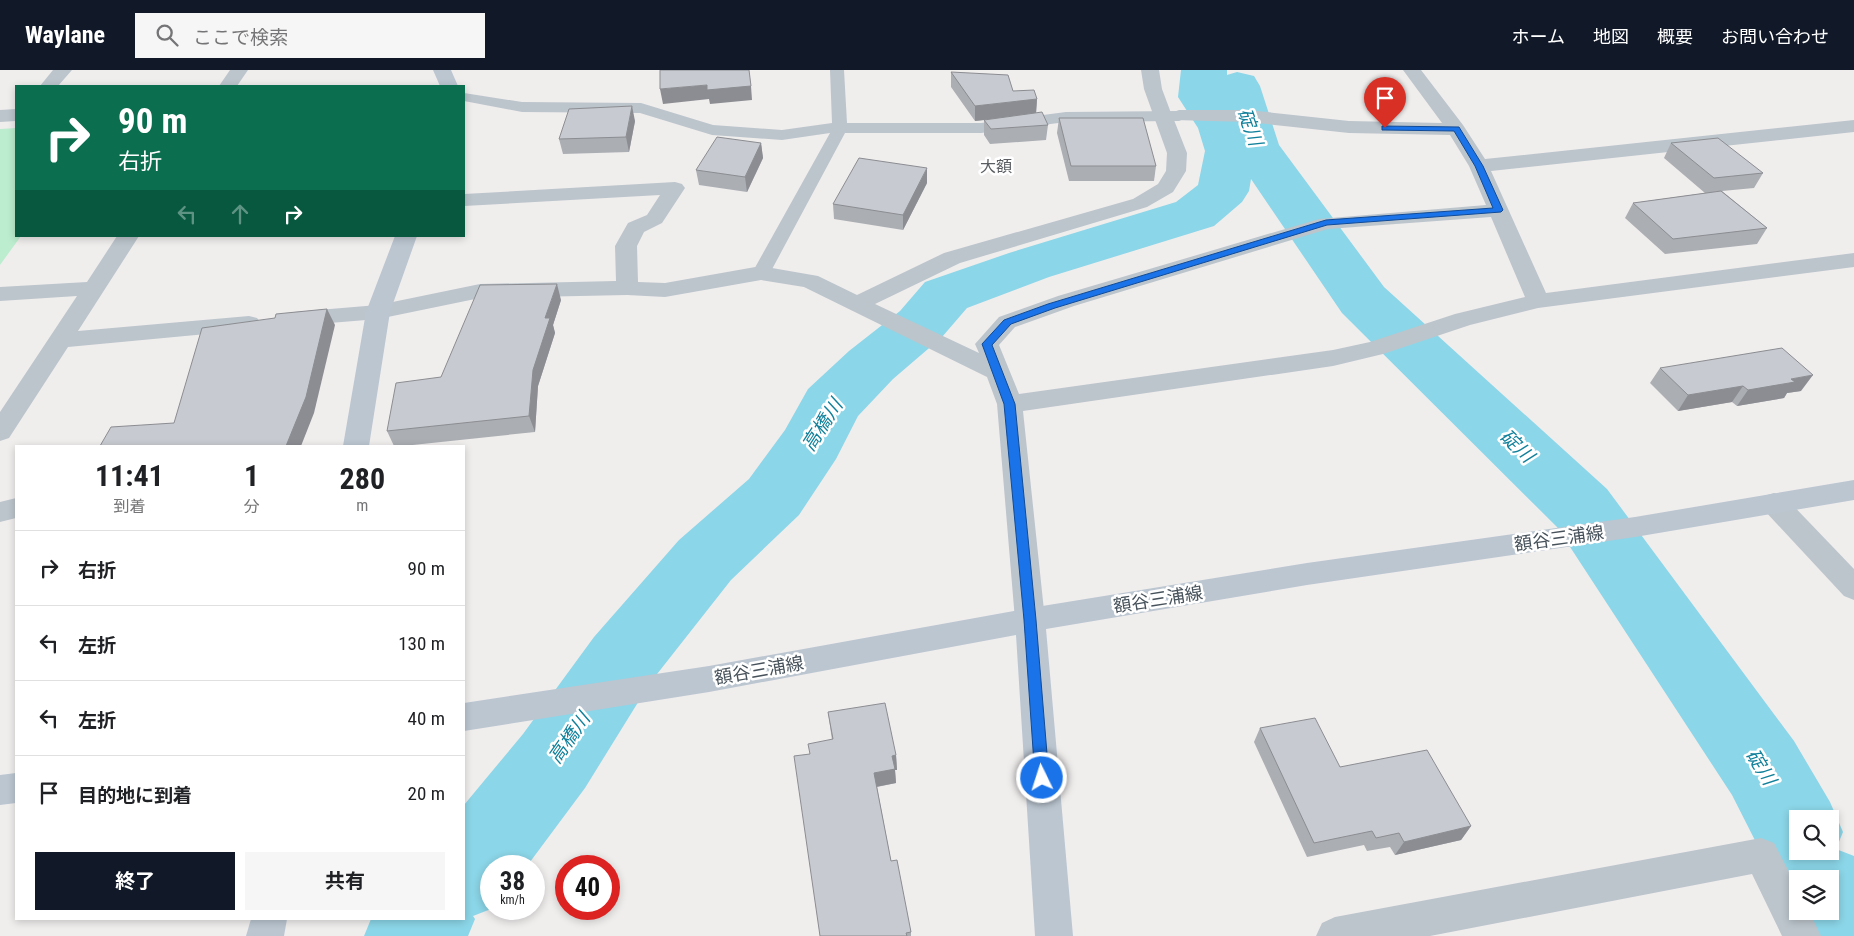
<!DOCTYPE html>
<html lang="ja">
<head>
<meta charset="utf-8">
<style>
  :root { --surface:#fff; --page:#f6f6f6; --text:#202124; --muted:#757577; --line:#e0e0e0; --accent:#111827 }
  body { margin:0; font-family:"Roboto Condensed","Noto Sans JP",sans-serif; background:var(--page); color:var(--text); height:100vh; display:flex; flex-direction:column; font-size:19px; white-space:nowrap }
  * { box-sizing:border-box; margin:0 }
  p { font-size:16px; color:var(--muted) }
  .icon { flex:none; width:28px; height:28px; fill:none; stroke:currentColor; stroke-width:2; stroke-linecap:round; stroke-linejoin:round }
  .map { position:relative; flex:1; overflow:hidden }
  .panel { position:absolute; left:15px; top:375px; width:450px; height:475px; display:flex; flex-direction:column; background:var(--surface); border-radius:0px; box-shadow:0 2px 8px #0003 }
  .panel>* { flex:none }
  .guide { position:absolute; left:15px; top:15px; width:450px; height:152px; border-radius:0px; box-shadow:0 2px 8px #0003; background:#0b6e4f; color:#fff; overflow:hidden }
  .buttons { position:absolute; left:1789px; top:740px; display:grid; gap:10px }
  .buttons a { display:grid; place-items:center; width:50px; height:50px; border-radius:0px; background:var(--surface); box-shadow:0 2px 8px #0003; font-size:25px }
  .speed { position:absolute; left:480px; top:785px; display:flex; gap:10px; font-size:25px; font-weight:700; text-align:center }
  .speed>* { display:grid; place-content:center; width:65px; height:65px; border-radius:50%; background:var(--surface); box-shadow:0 2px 8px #0003; line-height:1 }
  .speed small { font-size:12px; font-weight:400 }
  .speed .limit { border:8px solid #d22; background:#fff; color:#111 }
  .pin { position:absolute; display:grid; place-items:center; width:42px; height:42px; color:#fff; margin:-51px -21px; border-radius:50% 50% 50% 0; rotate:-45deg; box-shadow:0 0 5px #0007 }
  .pin .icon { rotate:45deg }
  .me { position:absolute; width:55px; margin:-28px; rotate:356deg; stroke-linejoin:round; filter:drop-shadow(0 0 4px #0008) }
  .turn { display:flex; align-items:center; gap:18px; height:105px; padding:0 20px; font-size:22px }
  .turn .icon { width:65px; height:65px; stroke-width:2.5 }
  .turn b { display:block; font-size:35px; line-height:42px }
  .lanes { display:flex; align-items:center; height:48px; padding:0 20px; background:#0003; justify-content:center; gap:25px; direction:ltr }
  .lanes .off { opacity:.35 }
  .eta { display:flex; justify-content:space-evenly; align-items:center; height:85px; text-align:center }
  .eta b { font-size:30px; font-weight:700; line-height:35px }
  .action { display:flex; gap:10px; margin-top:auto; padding:10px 20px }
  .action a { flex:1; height:58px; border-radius:0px; background:var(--accent); color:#fff; font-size:20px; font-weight:700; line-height:58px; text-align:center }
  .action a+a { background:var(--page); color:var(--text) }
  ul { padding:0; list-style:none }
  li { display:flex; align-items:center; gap:15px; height:75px; padding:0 20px; border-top:1px solid var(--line) }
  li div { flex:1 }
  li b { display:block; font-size:19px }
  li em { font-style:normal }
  header { display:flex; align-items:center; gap:30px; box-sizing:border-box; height:70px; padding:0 25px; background:var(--accent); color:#fff }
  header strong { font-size:24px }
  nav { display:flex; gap:28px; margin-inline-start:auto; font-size:18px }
  .search { width:350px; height:45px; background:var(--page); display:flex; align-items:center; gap:12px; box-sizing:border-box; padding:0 18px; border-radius:0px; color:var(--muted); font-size:19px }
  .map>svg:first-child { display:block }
</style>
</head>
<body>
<header>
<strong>Waylane</strong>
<div class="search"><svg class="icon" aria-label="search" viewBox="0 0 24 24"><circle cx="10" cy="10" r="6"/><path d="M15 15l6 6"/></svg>ここで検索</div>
<nav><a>ホーム</a><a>地図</a><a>概要</a><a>お問い合わせ</a></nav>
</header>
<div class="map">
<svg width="1854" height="866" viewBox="0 0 1854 866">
  <rect width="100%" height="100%" fill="#f0eded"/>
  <!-- green -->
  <path fill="#bcedce" d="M16,58V166H21L0,195V59Z"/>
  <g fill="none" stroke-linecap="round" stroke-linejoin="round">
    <!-- river -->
    <path fill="#8bd6e8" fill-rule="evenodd" d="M1181,0H1227V5L1237,2L1254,6L1260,16L1279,75L1384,217L1607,419L1794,671L1830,732L1843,762L1836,779L1854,786V866H1803L1783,822L1792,802L1766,792L1732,725L1557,457L1342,243L1251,109L1249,121L1242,132L1214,156L1049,207L967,238L942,267L893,309L858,346L836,389L799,445L731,510L650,613L585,718L527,796H491V839L473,846L475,849L468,866H364L371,849H464V735L523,664L594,567L679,470L749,409L785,360L808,319L849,281L900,241L925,212L1009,183L1176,132L1198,115L1205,81L1198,58L1178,27ZM1798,749H1830V781H1798ZM1798,809H1830V841H1798Z"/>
    <!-- lane -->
    <path fill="#bcc5cc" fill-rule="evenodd" d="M830,0H844L847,53H981L1066,42L1179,41L1184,43L1187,46L1184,49L1179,51L1066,52L981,63H845L770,203L767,207L761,208L755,207L752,203L830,63L782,70L712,65L640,43L522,42L464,31V23L522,32L641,33L713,55L782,60L832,53Z"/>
    <!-- street -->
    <g fill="#bcc5cc" fill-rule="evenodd">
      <path d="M53,0H72L58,16H40Z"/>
      <path d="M230,0H248L237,16H219Z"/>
      <path d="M1141,0H1159L1162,19L1171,43L1179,40H1248L1349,51L1442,53L1403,0H1421L1463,55L1485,89L1854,50V62L1491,101L1546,223L1854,183V197L1538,238L1470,255L1383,284L1333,296L1023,341L1045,550L1041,559L1030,562L1019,559L1015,550L997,334L987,307L804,217L761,210L665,227L627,225L480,228L378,249L294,256L286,254L282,249L286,244L294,242L378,235L480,214L616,211L615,176L628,153L647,145L660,125L464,136V124L675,112L682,114L685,118L662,153L644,162L637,176L638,212L665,213L761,196L818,206L857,225L944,183L1133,129L1158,114L1166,101L1167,83L1144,19ZM1174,50L1248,52L1349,63L1450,65L1469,96L1486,135L1319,149L1058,226L999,247L975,274L979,283L875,234L960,193L1147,137L1173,122L1186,101L1187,83ZM1491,147L1525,227L1455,244L1370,272L1333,280L1019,324L999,275L1015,257L1074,236L1328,159Z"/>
      <path d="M16,39V51L0,52V40Z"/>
      <path d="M117,166H139L78,261L249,246L257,248L261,253L257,258L249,260L68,277L9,368L0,371V342L77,226L0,231V217L87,212Z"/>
      <path d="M1774,423L1784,426L1854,499V530L1844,526L1764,440L1760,433L1764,426Z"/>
      <path d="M16,428V448L0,452V432Z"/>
      <path d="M1761,768L1774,773L1798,819V841H1809L1821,866H1782L1752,804L1430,866H1316L1322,853L1335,847Z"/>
    </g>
    <!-- secondary -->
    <g fill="#bbc6d1" fill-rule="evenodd">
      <path d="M433,0H451L458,16H440Z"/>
      <path d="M395,166H417L390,242L369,376H343L366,242Z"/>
      <path d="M1854,410V430L1635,467L1307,515L1046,559L1073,866H1035L1016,565L709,622L464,661V633L709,596L1030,538L1307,493L1635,447Z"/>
      <path d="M16,703V733L0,735V705Z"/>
      <path d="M251,849H287L284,866H246Z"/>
    </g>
  </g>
  <!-- wall -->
  <g fill="#abaeb3">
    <path d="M951,2L1013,21L1037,29L1036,43L1048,55L1046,70L990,74L984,65V50L975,51L951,17Z"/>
    <path d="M1059,48L1156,96L1154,111H1069L1057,63Z"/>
    <path d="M635,51L629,82L563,84L559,69Z"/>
    <path d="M761,73L763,88L747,122L699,115L696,100Z"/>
    <path d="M1671,73L1763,103L1754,118L1722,121L1767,158L1757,174L1665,184L1625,148L1633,133L1705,123L1664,88Z"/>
    <path d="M927,113L903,160L834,149L833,134Z"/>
    <path d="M561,230L553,255L555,263L538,316L535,362L403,376H394L387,361L441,307Z"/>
    <path d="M1660,298L1801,321L1787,323L1784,328L1737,336L1732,332L1678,341L1650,313Z"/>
    <path d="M828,642L896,685L897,700H895L896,713L877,717L891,791L911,862V866H820L810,684L832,670Z"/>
    <path d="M1260,658L1340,697L1471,756L1461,770L1395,785L1390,777L1367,781L1364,775L1307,787L1254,672Z"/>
  </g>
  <!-- shaded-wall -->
  <g fill="#8b8d92">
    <path d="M707,15L751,16L752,30L710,34L709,29L663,34L660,19Z"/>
    <path d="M1037,29L1036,44L975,51V36Z"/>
    <path d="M632,36L635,51L629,82L626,67Z"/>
    <path d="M761,73L763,88L747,122L745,107Z"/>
    <path d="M927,98V113L903,160V145Z"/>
    <path d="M557,214L561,230L553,255L555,263L538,316L535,362L529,346L533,300L545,248Z"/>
    <path d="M327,239L335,255L314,343L301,376H286Z"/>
    <path d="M1813,305L1801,321L1787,323L1784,328L1737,336L1748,320L1791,309Z"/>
    <path d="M1743,316L1732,332L1678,341L1688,325Z"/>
    <path d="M896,685L897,700H895L896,713L875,717L874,703L892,686Z"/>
    <path d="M1471,756L1461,770L1395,785L1404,772Z"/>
  </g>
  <!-- building -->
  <g fill="#c7cad0" stroke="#8b8d92">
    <path d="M660,0H749L751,16L707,20V15L660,19Z"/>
    <path d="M951,2L1008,5L1013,21L1034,20L1037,29L975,36Z"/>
    <path d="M632,36L626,67L559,69L569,39Z"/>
    <path d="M1042,42L1048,55L991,59L984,50Z"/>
    <path d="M1059,48H1143L1156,96H1071Z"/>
    <path d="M717,67L761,73L745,107L696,100Z"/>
    <path d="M1718,68L1763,103L1714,108L1671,73Z"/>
    <path d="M859,88L927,98L903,145L833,134Z"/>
    <path d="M1721,121L1767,158L1673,169L1633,133Z"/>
    <path d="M557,214L545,248H550L533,300L529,346L387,361L396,313L441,307L480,215Z"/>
    <path d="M327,239L306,327L286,376H100L111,357L174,353L202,258L275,248L276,244Z"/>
    <path d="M1782,278L1813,305L1791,309L1795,312L1748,320L1743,316L1688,325L1660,298Z"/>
    <path d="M885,633L896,685L892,686L895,699L874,703L891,791L897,790L911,862L906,863L907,866H820L794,686L810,684L808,674L833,669L828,642Z"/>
    <path d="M1315,648L1340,697L1427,680L1471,756L1404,772L1399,763L1376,768L1372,761L1314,773L1260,658Z"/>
  </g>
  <!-- route -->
  <path fill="#1a73e8" stroke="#114b97" d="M1382,56L1459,57L1483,96L1503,140L1501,142L1327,155L1055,238L1011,254L992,275L1015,334L1036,550L1049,708L1047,712L1042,714L1037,712L1035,708L1024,550L1004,334L982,274L1004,250L1048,234L1326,150L1493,138L1475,96L1454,61L1385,60H1382Z"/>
  <g text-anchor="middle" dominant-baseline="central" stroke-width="5" stroke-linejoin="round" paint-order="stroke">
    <!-- far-quarter labels -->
    <g font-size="16" fill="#5a5e62" stroke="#fff">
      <text x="996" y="96">大額</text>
    </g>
    <!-- street labels -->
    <g font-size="18" fill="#46515a" stroke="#fff">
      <text transform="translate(1559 468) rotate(-8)">額谷三浦線</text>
      <text transform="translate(1158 529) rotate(-9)">額谷三浦線</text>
      <text transform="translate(759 600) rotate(-10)">額谷三浦線</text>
    </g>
    <!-- water labels -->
    <g font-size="19" font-style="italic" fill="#11809b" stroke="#fff">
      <text transform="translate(1250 57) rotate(70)">碇川</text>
      <text transform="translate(822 355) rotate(-57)">高橋川</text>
      <text transform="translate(1517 376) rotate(43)">碇川</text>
      <text transform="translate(569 668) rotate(-55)">高橋川</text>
      <text transform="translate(1761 697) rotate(58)">碇川</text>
    </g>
  </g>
</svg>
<div class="buttons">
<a><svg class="icon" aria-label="search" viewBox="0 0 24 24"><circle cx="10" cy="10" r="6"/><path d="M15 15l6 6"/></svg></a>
<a><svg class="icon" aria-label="layers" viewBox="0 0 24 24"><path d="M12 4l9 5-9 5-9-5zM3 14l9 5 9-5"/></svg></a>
</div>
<div class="speed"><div>38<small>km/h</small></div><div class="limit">40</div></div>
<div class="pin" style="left:1385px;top:58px;background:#d93025"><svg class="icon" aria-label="arrive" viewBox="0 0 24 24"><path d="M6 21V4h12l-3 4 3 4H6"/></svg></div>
<svg class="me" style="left:1042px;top:708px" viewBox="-20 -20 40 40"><circle r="17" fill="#1a73e8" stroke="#fff" stroke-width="3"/><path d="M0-11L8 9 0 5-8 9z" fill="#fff"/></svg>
<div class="guide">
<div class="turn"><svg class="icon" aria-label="right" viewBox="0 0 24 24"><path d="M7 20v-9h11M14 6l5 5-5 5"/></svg><div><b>90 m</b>右折</div></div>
<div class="lanes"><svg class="icon off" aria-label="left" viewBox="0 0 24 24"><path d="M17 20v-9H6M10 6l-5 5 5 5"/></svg><svg class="icon off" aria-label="ahead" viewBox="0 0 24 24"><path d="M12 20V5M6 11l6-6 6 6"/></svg><svg class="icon" aria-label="right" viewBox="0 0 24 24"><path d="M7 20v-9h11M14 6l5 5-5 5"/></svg></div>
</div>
<section class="panel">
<div class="eta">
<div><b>11:41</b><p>到着</p></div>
<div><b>1</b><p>分</p></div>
<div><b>280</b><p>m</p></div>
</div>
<ul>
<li><svg class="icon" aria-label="right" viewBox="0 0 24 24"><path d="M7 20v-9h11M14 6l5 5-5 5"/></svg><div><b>右折</b></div><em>90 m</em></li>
<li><svg class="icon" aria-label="left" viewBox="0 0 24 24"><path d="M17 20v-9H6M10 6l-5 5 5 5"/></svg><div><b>左折</b></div><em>130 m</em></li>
<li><svg class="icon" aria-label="left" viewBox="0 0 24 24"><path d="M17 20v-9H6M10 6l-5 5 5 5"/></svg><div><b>左折</b></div><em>40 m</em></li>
<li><svg class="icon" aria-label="arrive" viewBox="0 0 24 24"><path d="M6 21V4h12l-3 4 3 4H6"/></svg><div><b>目的地に到着</b></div><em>20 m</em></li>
</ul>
<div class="action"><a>終了</a><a>共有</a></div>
</section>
</div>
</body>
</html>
